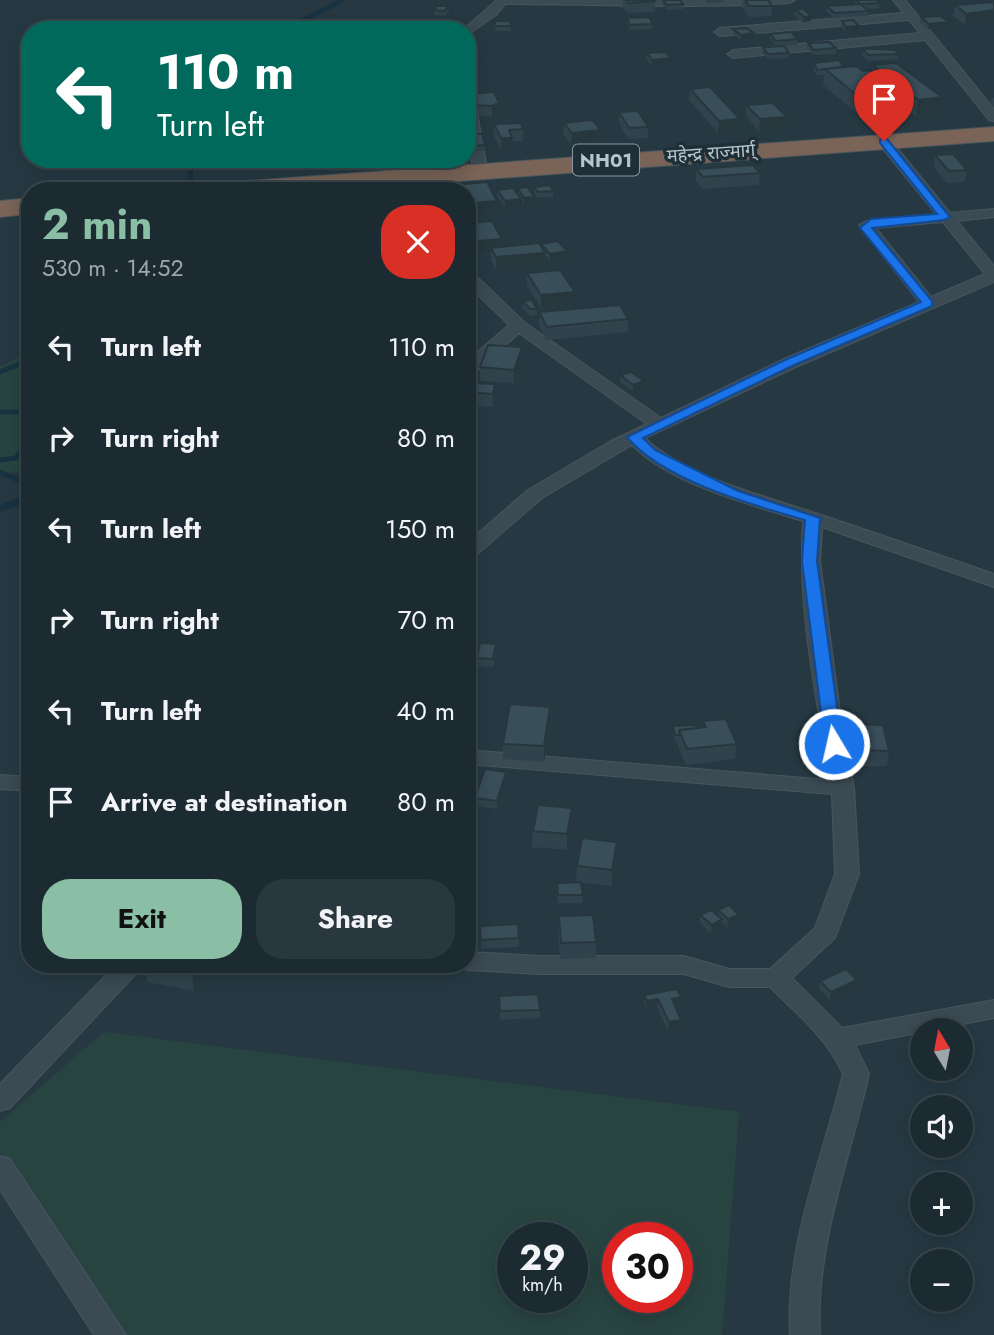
<!DOCTYPE html>
<html lang="en">
<head>
<meta charset="utf-8">
<style>
  :root { --surface:#1c2b32; --page:#29373e; --text:#f1f3f6; --muted:#a0a7ac; --line:#3a474d; --accent:#8abfa5 }
  body { margin:0; font-family:Jost,"Noto Sans Devanagari",sans-serif; background:var(--page); color:var(--text); height:100vh; display:flex; flex-direction:column; font-size:26px; white-space:nowrap }
  * { box-sizing:border-box; margin:0 }
  p { font-size:23px; color:var(--muted) }
  .icon { flex:none; width:38px; height:38px; fill:none; stroke:currentColor; stroke-width:2; stroke-linecap:round; stroke-linejoin:round }
  .map { position:relative; flex:1; overflow:hidden }
  .drawer { position:absolute; left:21px; top:182px; width:455px; height:791px; display:flex; flex-direction:column; background:var(--surface); border-radius:28px; box-shadow:0 4px 18px #0003,0 0 0 2px var(--line) }
  .drawer>* { flex:none }
  .top-card { position:absolute; left:21px; top:21px; width:455px; height:147px; border-radius:28px; box-shadow:0 4px 18px #0003,0 0 0 2px var(--line); background:#00695c; color:#fff; overflow:hidden }
  .needle { width:46px; rotate:350deg }
  .fabs { position:absolute; left:910px; top:1018px; display:grid; gap:14px }
  .fabs a { display:grid; place-items:center; width:63px; height:63px; border-radius:50%; background:var(--surface); box-shadow:0 4px 18px #0003,0 0 0 2px var(--line); font-size:35px }
  .speed { position:absolute; left:497px; top:1222px; display:flex; gap:14px; font-size:35px; font-weight:700; text-align:center }
  .speed>* { display:grid; place-content:center; width:91px; height:91px; border-radius:50%; background:var(--surface); box-shadow:0 4px 18px #0003,0 0 0 2px var(--line); line-height:1 }
  .speed small { font-size:18px; font-weight:400 }
  .speed .limit { border:10px solid #d22; background:#fff; color:#111 }
  .pin { position:absolute; display:grid; place-items:center; width:60px; height:60px; color:#fff; margin:-72px -30px; border-radius:50% 50% 50% 0; rotate:-45deg; box-shadow:0 0 7px #0007 }
  .pin .icon { rotate:45deg }
  .me { position:absolute; width:77px; margin:-38px; rotate:351deg; stroke-linejoin:round; filter:drop-shadow(0 0 5px #0008) }
  .turn { display:flex; align-items:center; gap:24px; height:147px; padding:0 21px; font-size:32px }
  .turn .icon { width:91px; height:91px; stroke-width:2.5 }
  .turn b { display:block; font-size:49px; line-height:60px }
  .round { display:grid; place-items:center; flex:none; width:74px; height:74px; border-radius:28px; background:var(--page) }
  .overview { display:flex; align-items:center; justify-content:space-between; height:119px; padding:0 21px }
  h1 { font-size:42px; font-weight:700; line-height:52px; color:var(--accent) }
  .cta { display:flex; gap:14px; margin-top:auto; padding:14px 21px }
  .cta a { flex:1; height:80px; border-radius:28px; background:var(--accent); color:#111; font-size:28px; font-weight:700; line-height:80px; text-align:center }
  .cta a+a { background:var(--page); color:var(--text) }
  ul { padding:0; list-style:none }
  li { display:flex; align-items:center; gap:21px; height:91px; padding:0 21px }
  li div { flex:1 }
  li b { display:block; font-size:26px }
  li em { font-style:normal }
  .map>svg:first-child { display:block }
</style>
</head>
<body>
<div class="map">
<svg width="994" height="1335" viewBox="0 0 994 1335">
  <rect width="100%" height="100%" fill="#263943"/>
  <!-- green -->
  <g fill="#284441" fill-rule="evenodd">
    <path d="M30,351V471L0,474V367Z"/>
    <path d="M104,1032L739,1112L722,1335H118L0,1152V1122ZM513,1237H572V1297H513ZM618,1237H677V1297H618Z"/>
  </g>
  <g fill="none" stroke-linecap="round" stroke-linejoin="round">
    <!-- stream-far2 -->
    <g stroke="#183242" stroke-width="4.5">
      <path d="M283,30L343,0"/>
      <path d="M186,159L191,170L190,190"/>
    </g>
    <!-- stream-far1 -->
    <g stroke="#183242" stroke-width="5">
      <path d="M0,372L22,363L30,354"/>
      <path d="M0,412H30"/>
      <path d="M0,460L16,458L30,438"/>
      <path d="M0,472L30,485"/>
      <path d="M15,503L30,497"/>
    </g>
    <!-- stream -->
    <path stroke="#183242" stroke-width="7" d="M0,509L19,501"/>
    <!-- street casing -->
    <g stroke="#47565f" stroke-width="2">
      <g id="street">
        <path d="M497,0H795L789,3C696,9 599,4 505,4L496,15L467,35V30H463Z"/>
        <path d="M893,0H905L994,109V121L989,120L925,40L733,58L727,54L733,50L920,33L909,20L720,36L714,32L720,28L904,13Z"/>
        <path d="M467,86L473,90L487,169L480,173L473,169L467,131Z"/>
        <path d="M879,138H889L950,213L994,209V217L957,221L994,266V282L796,367L645,438C685,477 769,497 821,515C879,534 936,554 994,574V587L822,527L820,561L839,705L854,788L859,874L835,938L792,978L842,1028L994,1000V1018L855,1045L869,1074C850,1160 815,1245 820,1335H790C785,1245 822,1160 843,1074C827,1038 797,1014 770,987H729L684,974H540L467,970L456,964H467V952L540,956H684L729,969H770L815,928L835,874L832,794L467,764V750L830,780C816,696 797,606 803,521C751,505 670,484 632,445L542,498L474,557L467,559V543L528,490L611,441L647,424L519,333L473,374L467,375V361L509,325L467,284V270L472,272L524,322L661,418L784,359L919,302L859,225L866,221L936,214L879,144ZM943,222L985,274L931,297L876,228Z"/>
        <path d="M0,775L30,777V791L0,789Z"/>
        <path d="M117,964H145L10,1108L0,1111V1084Z"/>
        <path d="M0,1156L10,1159L126,1335H94L0,1190Z"/>
      </g>
    </g>
    <!-- highway casing -->
    <g stroke="#45545d" stroke-width="2">
      <g id="highway">
        <path d="M994,127V141L326,191H206L210,186L219,183Z"/>
        <path d="M30,198V214L0,217V201Z"/>
      </g>
    </g>
    <!-- street -->
    <use href="#street" fill="#3b4a53" fill-rule="evenodd"/>
    <!-- highway -->
    <use href="#highway" fill="#796457" fill-rule="evenodd"/>
  </g>
  <!-- wall -->
  <g fill="#30434d">
    <path d="M623,0H654L655,1V12L627,13L622,7Z"/>
    <path d="M662,0H680L683,4V9L667,10L662,4Z"/>
    <path d="M705,0H723V2L707,3Z"/>
    <path d="M743,0H768L772,6L771,16L749,17L742,7Z"/>
    <path d="M855,0H877L880,3L879,8L866,9L869,11L868,16L834,18L826,11L827,6L854,4Z"/>
    <path d="M994,2V20L965,25L953,16L955,5Z"/>
    <path d="M448,6L449,11L445,16L434,15V10Z"/>
    <path d="M795,9L812,16L811,21L803,22L794,15Z"/>
    <path d="M921,17L948,28L928,29L920,22Z"/>
    <path d="M627,18L653,24L652,29L630,30L627,23Z"/>
    <path d="M495,21H510L511,31H495Z"/>
    <path d="M842,21L859,26L858,31L845,32L841,26Z"/>
    <path d="M733,29L754,39L741,40L733,35Z"/>
    <path d="M770,34L798,39L797,45L776,46L770,39Z"/>
    <path d="M808,43L836,48V54L814,55L807,48Z"/>
    <path d="M763,47L789,53L788,58L768,59L762,53Z"/>
    <path d="M863,49L898,54L897,59L868,61L862,55Z"/>
    <path d="M647,53L671,64L652,65L646,59Z"/>
    <path d="M814,63L863,71H872V65L940,113L916,116L906,109L905,115L864,119L823,85L824,75H817L813,69Z"/>
    <path d="M690,89L740,119L739,131L718,133L689,100Z"/>
    <path d="M494,92L499,114L492,117L475,116L470,105V94Z"/>
    <path d="M991,98H994V107L990,104Z"/>
    <path d="M746,105L787,117L786,128L759,131L746,116Z"/>
    <path d="M619,112L648,127V138L628,139L619,123Z"/>
    <path d="M564,123L601,142L571,144L563,134Z"/>
    <path d="M494,124L523,129V141H512V149L501,150L494,136Z"/>
    <path d="M467,134L485,145V151H471L467,142Z"/>
    <path d="M935,155L967,170L965,182L947,183L934,167Z"/>
    <path d="M290,159V165L271,167L270,160Z"/>
    <path d="M696,169L760,173L759,185L702,189L696,181Z"/>
    <path d="M487,182L497,201V213L474,215L470,206L467,207V191H454V185Z"/>
    <path d="M534,187L553,191V197L538,198L534,193Z"/>
    <path d="M518,188L534,203L524,204L521,199V205L505,207L497,196V190L518,194Z"/>
    <path d="M467,209L476,223L502,247L541,245L567,251V257L550,260L545,255L544,265L496,270L491,260V252L478,253L469,236V226H467Z"/>
    <path d="M527,273L574,304L541,308L527,286Z"/>
    <path d="M523,301L537,309V315L530,316L522,307Z"/>
    <path d="M539,312L628,319V332L546,340L539,325Z"/>
    <path d="M522,347V360L514,383L480,381V367Z"/>
    <path d="M620,375L644,388L633,391L620,382Z"/>
    <path d="M467,383L495,384V398L493,407L467,406Z"/>
    <path d="M496,652L493,667L477,666V658Z"/>
    <path d="M550,707V722L544,762L503,759V744Z"/>
    <path d="M703,721L737,744L735,759L686,765L678,746V743H675L673,734V726L698,728H703Z"/>
    <path d="M850,724L889,751L887,766H853L848,740Z"/>
    <path d="M506,772V779L497,809L475,806V798Z"/>
    <path d="M572,824L567,850L532,847L533,831Z"/>
    <path d="M616,858L612,886L576,882L577,866Z"/>
    <path d="M557,883L583,895L582,903H558Z"/>
    <path d="M718,910L739,915L738,923L727,928L722,922L721,927L711,933L700,923V915L718,916Z"/>
    <path d="M559,916L596,942V958L560,959L558,932Z"/>
    <path d="M480,926L519,938V947L481,949Z"/>
    <path d="M208,964L194,991L147,982L145,965Z"/>
    <path d="M857,980L856,988L830,1000L819,989L820,981Z"/>
    <path d="M644,995L681,997L680,1005L675,1006L681,1020V1028L668,1031L657,1007L646,1009L644,1003Z"/>
    <path d="M499,996L540,1010V1018L500,1020Z"/>
  </g>
  <!-- shaded-wall -->
  <g fill="#27373e">
    <path d="M994,10V20L965,25L966,14Z"/>
    <path d="M812,16L811,21L803,22L804,17Z"/>
    <path d="M949,22L948,28L928,29L929,24Z"/>
    <path d="M859,26L858,31L845,32L846,27Z"/>
    <path d="M754,33V39L741,40V35Z"/>
    <path d="M671,58V64L652,65V60Z"/>
    <path d="M942,97L940,113L916,116L918,100Z"/>
    <path d="M907,99L905,115L864,119L866,103Z"/>
    <path d="M499,103V114L492,117V106Z"/>
    <path d="M787,117L786,128L759,131L760,119Z"/>
    <path d="M740,119L739,131L718,133L719,121Z"/>
    <path d="M601,130V142L571,144L572,133Z"/>
    <path d="M501,138H512V149L501,150Z"/>
    <path d="M258,161V166L223,169L222,163Z"/>
    <path d="M534,197V203L524,204V198Z"/>
    <path d="M521,199V205L505,207V201Z"/>
    <path d="M497,201V213L474,215V203Z"/>
    <path d="M476,219V225L469,223V226H467V220Z"/>
    <path d="M502,239V251L491,248V252L478,253V241Z"/>
    <path d="M567,251V257L550,260V254Z"/>
    <path d="M545,253L544,265L496,270V257Z"/>
    <path d="M575,292L574,304L541,308V295Z"/>
    <path d="M474,304L475,317L467,318V305Z"/>
    <path d="M522,347V360L514,383V370Z"/>
    <path d="M644,381V388L633,391V385Z"/>
    <path d="M495,384V398L493,407V394Z"/>
    <path d="M550,707V722L544,762V746Z"/>
    <path d="M506,772V779L497,809V801Z"/>
    <path d="M572,808V824L567,850V834Z"/>
    <path d="M617,842L616,858L612,886V870Z"/>
    <path d="M469,908V924L467,943V925Z"/>
    <path d="M739,915L738,923L727,928L728,919Z"/>
    <path d="M722,919L721,927L711,933L712,925Z"/>
    <path d="M197,964H208L194,991L192,974Z"/>
    <path d="M857,980L856,988L830,1000L831,992Z"/>
    <path d="M681,997L680,1005L671,1007L672,999Z"/>
    <path d="M658,999L657,1007L646,1009L647,1001Z"/>
    <path d="M681,1020V1028L668,1031L669,1022Z"/>
  </g>
  <!-- building -->
  <g fill="#384e59" stroke="#27373e" stroke-width="2">
    <path d="M626,0H654L655,1L628,3Z"/>
    <path d="M663,0H680L683,4L667,5Z"/>
    <path d="M745,0H768L772,6H749Z"/>
    <path d="M856,0H877L880,3L860,4Z"/>
    <path d="M994,2V10L966,14L955,5Z"/>
    <path d="M860,4L869,11L834,13L827,6Z"/>
    <path d="M437,6H448L445,11L434,10Z"/>
    <path d="M795,9H803L812,16L804,17Z"/>
    <path d="M940,16L949,22L929,24L921,17Z"/>
    <path d="M649,17L653,24L630,25L627,18Z"/>
    <path d="M853,20L859,26L846,27L842,21Z"/>
    <path d="M495,21H510L511,26H495Z"/>
    <path d="M746,28L754,33L741,35L733,29Z"/>
    <path d="M791,32L798,39L776,41L770,34Z"/>
    <path d="M829,42L836,48L814,50L808,43Z"/>
    <path d="M784,46L789,53L768,54L763,47Z"/>
    <path d="M863,49H880L895,50L898,54L868,55Z"/>
    <path d="M665,52L671,58L652,60L647,53Z"/>
    <path d="M839,60L843,67L817,70L814,63Z"/>
    <path d="M896,63L942,97L918,100L872,65Z"/>
    <path d="M856,66L863,71L871,70L907,99L866,103L825,69Z"/>
    <path d="M710,87L740,119L719,121L690,89Z"/>
    <path d="M494,92L499,103L492,106L475,105L470,94Z"/>
    <path d="M773,103L787,117L760,119L746,105Z"/>
    <path d="M638,111L648,127L629,128L619,112Z"/>
    <path d="M592,120L601,130L572,133L564,123Z"/>
    <path d="M521,123L523,129L509,130L512,138H501L494,124Z"/>
    <path d="M467,134H482L485,145L470,146Z"/>
    <path d="M953,154L967,170L949,171L935,155Z"/>
    <path d="M221,159H257L258,161L222,163Z"/>
    <path d="M270,159H290V160L270,161Z"/>
    <path d="M753,165L760,173L703,177L696,169Z"/>
    <path d="M487,182L497,201L474,203L470,194L467,195V191H457L454,185Z"/>
    <path d="M550,185L553,191L538,192L534,187Z"/>
    <path d="M442,186L445,191H417L416,189Z"/>
    <path d="M528,187L534,197L524,198L518,188Z"/>
    <path d="M513,188L521,199L505,201L497,190Z"/>
    <path d="M470,208L476,219L467,220V209Z"/>
    <path d="M492,221L502,239L478,241L469,223Z"/>
    <path d="M558,241L567,251L550,254L541,244Z"/>
    <path d="M539,243L545,253L496,257L491,248Z"/>
    <path d="M560,270L575,292L541,295L527,273Z"/>
    <path d="M467,293H468L474,304L467,305Z"/>
    <path d="M532,300L537,309H530L523,301Z"/>
    <path d="M620,305L628,319L547,327L539,312Z"/>
    <path d="M488,345L522,347L514,370L480,367Z"/>
    <path d="M631,372L644,381L633,385L620,375Z"/>
    <path d="M467,383L495,384L493,394L467,392Z"/>
    <path d="M480,643L496,644L493,659L477,658Z"/>
    <path d="M510,704L550,707L544,746L503,744Z"/>
    <path d="M726,719L737,744L687,749L679,730L706,727L703,721Z"/>
    <path d="M850,724L883,725L889,751L855,750Z"/>
    <path d="M697,725L698,728L679,730V735H675L673,726Z"/>
    <path d="M485,769L506,772L497,801L475,798Z"/>
    <path d="M538,805L572,808L567,834L533,831Z"/>
    <path d="M582,838L617,842L612,870L577,866Z"/>
    <path d="M581,882L583,895H558L557,883Z"/>
    <path d="M729,905L739,915L728,919L718,910Z"/>
    <path d="M467,908H469L467,925Z"/>
    <path d="M711,910L722,919L712,925L700,915Z"/>
    <path d="M593,915L596,942L561,943L559,916Z"/>
    <path d="M518,924L519,938L481,940L480,926Z"/>
    <path d="M146,964H197L192,974L145,965Z"/>
    <path d="M846,969L857,980L831,992L820,981Z"/>
    <path d="M677,989L681,997L672,999L681,1020L669,1022L658,999L647,1001L644,995Z"/>
    <path d="M538,994L540,1010L500,1011L499,996Z"/>
  </g>
  <!-- route -->
  <path fill="#1a73e8" stroke="#114b97" stroke-width="2" d="M880,139H887L950,217L944,220L872,228L932,301V306L794,365L643,438L655,450L738,491L820,518L817,561L842,744L834,749L825,744L802,561L805,520C753,505 662,480 627,437L785,360L921,302L860,228L871,219L937,214L880,143Z"/>
  <g text-anchor="middle" dominant-baseline="central" stroke-width="7" stroke-linejoin="round" paint-order="stroke">
    <!-- far-street labels -->
    <g font-size="18" fill="#b8c4cc" stroke="#1f2f38">
      <text transform="translate(711 153) rotate(-4)">महेन्द्र राज्मार्ग्</text>
    </g>
    <!-- shield labels -->
    <rect fill="#1f2f38" stroke="#8a97a0" stroke-width="2" x="573" y="144.5" width="66" height="31" rx="5"/>
    <g font-size="19" font-weight="bold" fill="#b8c4cc">
      <text x="606" y="160">NH01</text>
    </g>
  </g>
</svg>
<div class="fabs">
<a><svg class="needle" viewBox="-14 -14 28 28"><path d="M0-13l5 13h-10z" fill="#e53935"/><path d="M0 13l5-13h-10z" fill="#a0a7ac"/></svg></a>
<a><svg class="icon" aria-label="sound" viewBox="0 0 24 24"><path d="M4 9h4l5-4v14l-5-4H4zM17 9q2 3 0 6"/></svg></a>
<a>+</a>
<a>−</a>
</div>
<div class="speed"><div>29<small>km/h</small></div><div class="limit">30</div></div>
<div class="pin" style="left:884px;top:141px;background:#d93025"><svg class="icon" aria-label="arrive" viewBox="0 0 24 24"><path d="M6 21V4h12l-3 4 3 4H6"/></svg></div>
<svg class="me" style="left:834px;top:744px" viewBox="-20 -20 40 40"><circle r="17" fill="#1a73e8" stroke="#fff" stroke-width="3"/><path d="M0-11L8 9 0 5-8 9z" fill="#fff"/></svg>
<div class="top-card">
<div class="turn"><svg class="icon" aria-label="left" viewBox="0 0 24 24"><path d="M17 20v-9H6M10 6l-5 5 5 5"/></svg><div><b>110 m</b>Turn left</div></div>
</div>
<section class="drawer">
<div class="overview"><div><h1>2 min</h1><p>530 m · 14:52</p></div><a class="round" style="background:#d93025;color:#fff"><svg class="icon" aria-label="close" viewBox="0 0 24 24"><path d="M6 6l12 12M18 6L6 18"/></svg></a></div>
<ul>
<li><svg class="icon" aria-label="left" viewBox="0 0 24 24"><path d="M17 20v-9H6M10 6l-5 5 5 5"/></svg><div><b>Turn left</b></div><em>110 m</em></li>
<li><svg class="icon" aria-label="right" viewBox="0 0 24 24"><path d="M7 20v-9h11M14 6l5 5-5 5"/></svg><div><b>Turn right</b></div><em>80 m</em></li>
<li><svg class="icon" aria-label="left" viewBox="0 0 24 24"><path d="M17 20v-9H6M10 6l-5 5 5 5"/></svg><div><b>Turn left</b></div><em>150 m</em></li>
<li><svg class="icon" aria-label="right" viewBox="0 0 24 24"><path d="M7 20v-9h11M14 6l5 5-5 5"/></svg><div><b>Turn right</b></div><em>70 m</em></li>
<li><svg class="icon" aria-label="left" viewBox="0 0 24 24"><path d="M17 20v-9H6M10 6l-5 5 5 5"/></svg><div><b>Turn left</b></div><em>40 m</em></li>
<li><svg class="icon" aria-label="arrive" viewBox="0 0 24 24"><path d="M6 21V4h12l-3 4 3 4H6"/></svg><div><b>Arrive at destination</b></div><em>80 m</em></li>
</ul>
<div class="cta"><a>Exit</a><a>Share</a></div>
</section>
</div>
</body>
</html>
